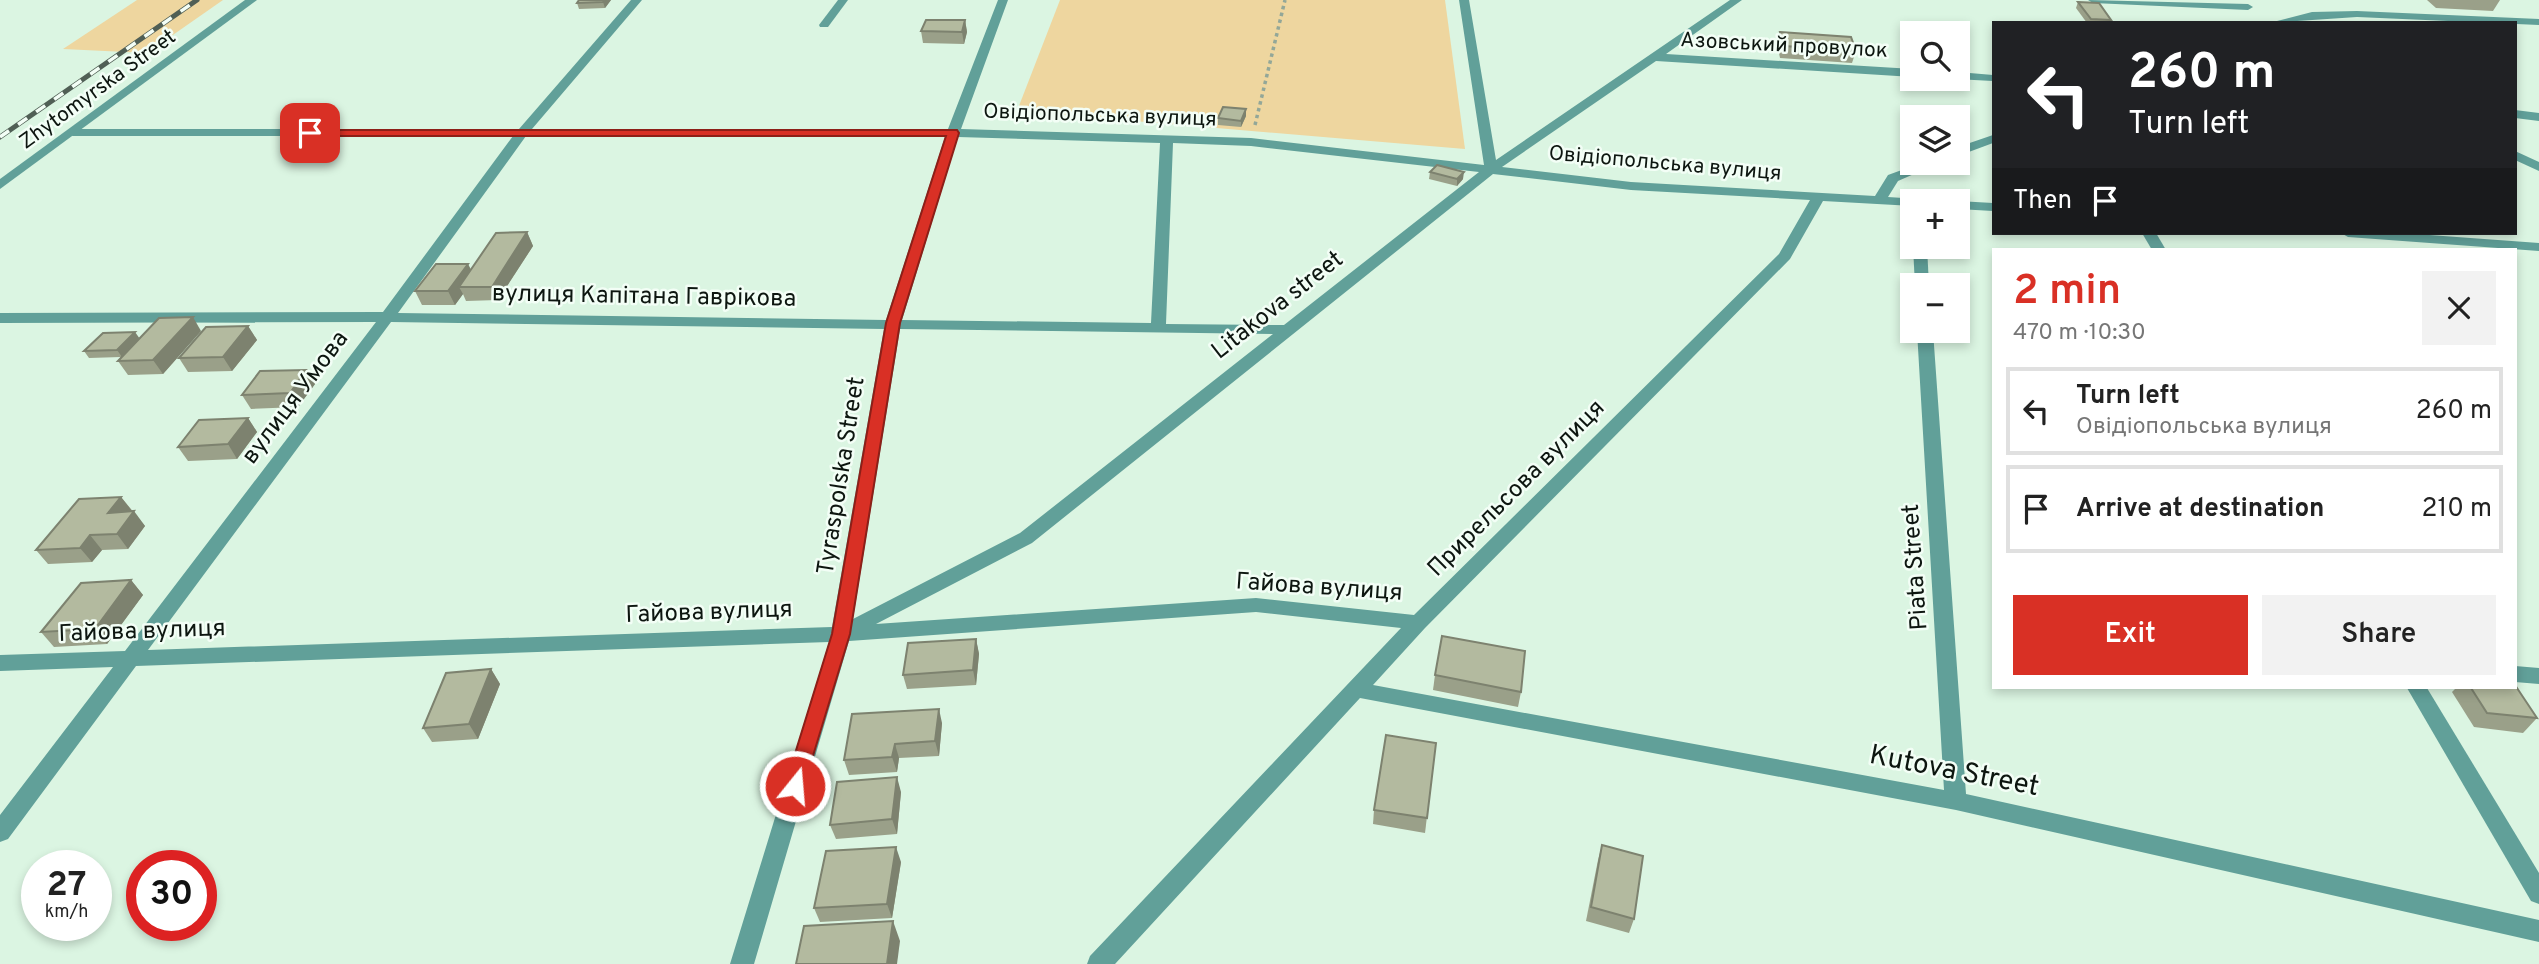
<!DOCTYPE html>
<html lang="en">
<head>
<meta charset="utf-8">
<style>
  :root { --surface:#fff; --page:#f2f2f2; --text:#222; --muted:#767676; --line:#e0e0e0; --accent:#d93025 }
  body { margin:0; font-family:Overpass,sans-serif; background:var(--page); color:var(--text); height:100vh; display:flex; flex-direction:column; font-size:26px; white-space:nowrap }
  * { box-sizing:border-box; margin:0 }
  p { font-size:23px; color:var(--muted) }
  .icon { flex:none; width:38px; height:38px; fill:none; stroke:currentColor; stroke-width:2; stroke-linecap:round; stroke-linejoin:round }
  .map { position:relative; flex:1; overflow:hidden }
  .sheet { position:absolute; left:1992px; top:248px; width:525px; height:441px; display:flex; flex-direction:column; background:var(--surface); border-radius:0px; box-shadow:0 4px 10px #0003 }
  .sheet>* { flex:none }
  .guide { position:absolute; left:1992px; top:21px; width:525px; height:214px; border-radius:0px; box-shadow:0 4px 10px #0003; background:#202124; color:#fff; overflow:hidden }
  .tools { position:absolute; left:1900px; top:21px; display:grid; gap:14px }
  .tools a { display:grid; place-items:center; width:70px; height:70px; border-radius:0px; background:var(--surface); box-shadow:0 4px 10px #0003; font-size:35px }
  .speed { position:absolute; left:21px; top:850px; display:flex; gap:14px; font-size:35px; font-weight:700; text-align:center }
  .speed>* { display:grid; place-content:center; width:91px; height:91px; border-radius:50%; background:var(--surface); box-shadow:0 4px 10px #0003; line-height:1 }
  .speed small { font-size:18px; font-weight:400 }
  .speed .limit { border:10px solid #d22; background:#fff; color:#111 }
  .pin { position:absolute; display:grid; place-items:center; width:60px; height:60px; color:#fff; margin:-30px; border-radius:14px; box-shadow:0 4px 10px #0006 }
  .me { position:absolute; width:77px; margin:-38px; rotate:17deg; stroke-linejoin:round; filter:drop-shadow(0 0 5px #0008) }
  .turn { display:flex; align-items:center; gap:24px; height:147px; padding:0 21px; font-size:32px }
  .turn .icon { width:91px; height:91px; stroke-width:2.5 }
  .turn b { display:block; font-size:49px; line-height:60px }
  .then { display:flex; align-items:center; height:66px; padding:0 21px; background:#0003; gap:14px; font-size:26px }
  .round { display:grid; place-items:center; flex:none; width:74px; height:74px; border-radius:0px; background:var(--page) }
  .summary { display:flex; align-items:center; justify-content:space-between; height:119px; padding:0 21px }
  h1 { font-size:42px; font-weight:600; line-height:52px; color:var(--accent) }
  .cta { display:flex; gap:14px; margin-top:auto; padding:14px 21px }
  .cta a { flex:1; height:80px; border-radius:0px; background:var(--accent); color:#fff; font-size:28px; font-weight:600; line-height:80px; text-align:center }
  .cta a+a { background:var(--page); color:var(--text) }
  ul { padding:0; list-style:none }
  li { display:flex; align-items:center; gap:21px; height:88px; margin:0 14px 10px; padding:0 7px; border:4px solid var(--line); border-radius:0px }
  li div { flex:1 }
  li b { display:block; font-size:26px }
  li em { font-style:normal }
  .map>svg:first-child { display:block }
</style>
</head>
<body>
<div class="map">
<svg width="2539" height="964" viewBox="0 0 2539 964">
  <rect width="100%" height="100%" fill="#dbf5e2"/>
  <!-- green -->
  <g fill="#eed69f">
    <path d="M137,0H223L147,53L63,49Z"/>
    <path d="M1060,0H1445L1465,149L1017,111Z"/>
  </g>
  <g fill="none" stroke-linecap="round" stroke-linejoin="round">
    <!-- path -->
    <path stroke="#93a798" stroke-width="3.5" stroke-dasharray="3.5 3.5" stroke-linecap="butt" d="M1255,125L1285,0"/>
    <!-- service -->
    <path fill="#61a099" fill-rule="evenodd" d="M838,0H848L828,27H820L819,25Z"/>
    <!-- minor -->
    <g fill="#61a099" fill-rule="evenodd">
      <path d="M631,0H642L532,129H948L998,0H1008L961,129L1251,138L1484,165L1459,0H1469L1496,160L1730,0H1742L1666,54L1913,69V77L1656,61L1502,167L1631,182L1875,196L1888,175L1921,163H1939L1898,181L1888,197L1918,199L1919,201H1913V206L1823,201L1790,259L1425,628L1373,685L1944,790L1917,331H1933L1966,794L2539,920V942L1956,810L1360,698L1115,964H1087L1090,956L1401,628L1256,612L849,641L754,964H730L829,642L136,666L8,839L0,842V815L113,667L0,671V655L125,651L376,322L0,323V313L383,312L513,136H73L69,135V129H519ZM526,136L945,137L886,320L398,313ZM958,137L1160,143L1151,323L902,320ZM1173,143L1251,146L1479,172L1284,325L1166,324ZM1493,174L1631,190L1810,200L1779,254L1414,615L1256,598L876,624L1032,543ZM391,322L884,329L832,627L148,650ZM900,329L1273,334L1020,533L853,619Z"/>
      <path d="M2088,0L2248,4L2253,7L2248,10L2093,3Z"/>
      <path d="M2357,11L2539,19V25L2357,17L2269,23L2312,12Z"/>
      <path d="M1958,72L1993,75V81L1955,79H1958Z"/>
      <path d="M2515,110L2539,113V121L2515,118Z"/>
      <path d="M1993,135V143L1958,156V147Z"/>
      <path d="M2515,151L2539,162V171L2515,160Z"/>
      <path d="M1957,201H1958L1993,203V211L1958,209Z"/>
      <path d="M2142,233H2156L2166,250H2152Z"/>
      <path d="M2341,233H2402L2539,243V251L2348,237Z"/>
      <path d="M1913,247H1927L1929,285H1915Z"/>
      <path d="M2515,666L2539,668V684L2515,682Z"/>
      <path d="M2407,688H2427L2539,873V904L2531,901Z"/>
    </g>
    <!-- tertiary -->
    <path fill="#61a099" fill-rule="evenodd" d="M245,0H257L0,189V179Z"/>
    <!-- rail casing -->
    <g stroke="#505f55" stroke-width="5">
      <path id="rail" d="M0,137L197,0"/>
    </g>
    <!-- rail -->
    <use href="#rail" stroke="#f3fef6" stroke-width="3.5" stroke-dasharray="11" stroke-linecap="butt"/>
  </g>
  <!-- wall -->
  <g fill="#9aa089">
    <path d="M579,0H611L605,8L579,9L577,3Z"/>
    <path d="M2427,0H2500L2493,11L2436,8Z"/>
    <path d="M2078,2L2111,20L2110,23H2087L2076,8Z"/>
    <path d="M965,20L967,32L964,44L923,43L921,31Z"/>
    <path d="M1780,32L1856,51L1852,63L1780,58L1777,44Z"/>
    <path d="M1246,109V116L1241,127L1218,125V118Z"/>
    <path d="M1430,172L1463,179L1457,186L1429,179Z"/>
    <path d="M527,232L533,246L498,300L466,301L463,294L455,305H422L415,291L471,270Z"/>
    <path d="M248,326L257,340L232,371L188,372L179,358Z"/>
    <path d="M201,331L163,374L128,375L118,361L121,357L89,358L84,351Z"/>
    <path d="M306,370L315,384L298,407L251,409L242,395Z"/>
    <path d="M248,418L257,432L237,459L188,461L178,447Z"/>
    <path d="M121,497L145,526L128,549L102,550L92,562L48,564L36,550Z"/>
    <path d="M131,580L143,595L107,644L54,647L41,632Z"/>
    <path d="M976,639L979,654L976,685L907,689L903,675Z"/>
    <path d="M491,669L500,684L478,739L432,742L423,728Z"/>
    <path d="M1435,675L1521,692L1518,707L1433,690Z"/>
    <path d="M2456,688H2515L2537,718L2523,733L2474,727L2452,692Z"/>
    <path d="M942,723L939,756L899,758L897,772L849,775L844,760Z"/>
    <path d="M1436,743L1425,833L1373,824L1374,810Z"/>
    <path d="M901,792L897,834L836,839L830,825Z"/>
    <path d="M1602,845L1634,919L1629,933L1586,921L1598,860Z"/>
    <path d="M901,862L892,918L820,922L814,908Z"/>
  </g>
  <!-- shaded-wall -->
  <g fill="#7d826f">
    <path d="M605,0H611L605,8L603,2Z"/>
    <path d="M965,20L967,32L964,44L962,32Z"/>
    <path d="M1246,109V116L1241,127V121Z"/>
    <path d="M1464,172L1463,179L1457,186V179Z"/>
    <path d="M527,232L533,246L498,300L492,287Z"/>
    <path d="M468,264L475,277L459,287L463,294L455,305L448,291Z"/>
    <path d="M193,317L201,331L163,374L153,360Z"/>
    <path d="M248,326L257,340L232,371L223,357Z"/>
    <path d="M135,332L140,339L122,357L117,350Z"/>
    <path d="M306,370L315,384L298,407L290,393Z"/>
    <path d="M248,418L257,432L237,459L228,444Z"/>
    <path d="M121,497L132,511L108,513Z"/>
    <path d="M134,511L145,526L128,549L117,534Z"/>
    <path d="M90,535L102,550L92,562L80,548Z"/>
    <path d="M131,580L143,595L107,644L95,629Z"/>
    <path d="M976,639L979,654L976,685L973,670Z"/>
    <path d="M491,669L500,684L478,739L469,724Z"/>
    <path d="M939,709L942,723L939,756L935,741Z"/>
    <path d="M895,744L899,758L897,772L892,757Z"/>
    <path d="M897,777L901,792L897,834L892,819Z"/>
    <path d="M896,847L901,862L892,918L887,904Z"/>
    <path d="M893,921L900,941L897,964H887Z"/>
  </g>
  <!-- building -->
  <g fill="#b3ba9f" stroke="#7d826f" stroke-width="2">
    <path d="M579,0H605L603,2L577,3Z"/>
    <path d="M2078,2L2099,3L2111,20L2091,19Z"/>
    <path d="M926,20H965L962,32L921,31Z"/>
    <path d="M1780,32L1851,37L1856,51L1784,46Z"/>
    <path d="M1223,107L1246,109L1241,121L1218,118Z"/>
    <path d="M1437,165L1464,172L1457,179L1430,172Z"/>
    <path d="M527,232L492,287H459L496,233Z"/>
    <path d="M436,264H468L448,291H415Z"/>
    <path d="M193,317L153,360L118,361L159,318Z"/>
    <path d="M248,326L223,357L179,358L206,327Z"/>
    <path d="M135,332L117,350L84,351L103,333Z"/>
    <path d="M306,370L290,393L242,395L260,371Z"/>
    <path d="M248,418L228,444L178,447L199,420Z"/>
    <path d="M121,497L108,513L134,511L117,534L90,535L80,548L36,550L79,499Z"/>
    <path d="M131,580L95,629L41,632L81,583Z"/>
    <path d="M1442,636L1525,651L1521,692L1435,675Z"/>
    <path d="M976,639L973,670L903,675L908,643Z"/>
    <path d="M491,669L469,724L423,728L446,673Z"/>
    <path d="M2515,685L2537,718L2487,713L2471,688H2515Z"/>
    <path d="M939,709L935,741L895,744L892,757L844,760L852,714Z"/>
    <path d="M1386,735L1436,743L1427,818L1374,810Z"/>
    <path d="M897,777L892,819L830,825L837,782Z"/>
    <path d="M1602,845L1643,856L1634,919L1591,907Z"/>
    <path d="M896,847L887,904L814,908L826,851Z"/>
    <path d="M893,921L887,964H796L804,926Z"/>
  </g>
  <!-- route -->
  <path fill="#d93025" stroke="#8d1f18" stroke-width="2" d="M306,130H957L959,133L900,323L850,634L802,792L795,795L788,792L785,786L832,634L886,323L946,136H310L306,135Z"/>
  <g text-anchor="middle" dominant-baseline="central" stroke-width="5" stroke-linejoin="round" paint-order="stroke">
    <!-- far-street labels -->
    <g font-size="21" fill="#0d1610" stroke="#f3fef6">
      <text transform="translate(1784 46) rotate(3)">Азовський провулок</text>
      <text transform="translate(98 90) rotate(-36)">Zhytomyrska Street</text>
      <text transform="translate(1100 116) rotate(2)">Овідіопольська вулиця</text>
      <text transform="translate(1665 164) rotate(5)">Овідіопольська вулиця</text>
    </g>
    <!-- street labels -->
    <g font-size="24" fill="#0d1610" stroke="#f3fef6">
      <text transform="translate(644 297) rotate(1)">вулиця Капітана Гаврікова</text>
      <text transform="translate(1278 306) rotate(-38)">Litakova street</text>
      <text transform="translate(296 398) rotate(-53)">вулиця Умова</text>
      <text transform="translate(842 476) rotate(-81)">Tyraspolska Street</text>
      <text transform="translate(1517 489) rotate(-45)">Прирельсова вулиця</text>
      <text transform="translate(1916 567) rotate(-94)">Piata Street</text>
      <text transform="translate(1319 588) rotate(4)">Гайова вулиця</text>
      <text transform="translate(709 613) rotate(-2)">Гайова вулиця</text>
      <text transform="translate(142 632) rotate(-2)">Гайова вулиця</text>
    </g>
    <!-- near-street labels -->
    <g font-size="28" fill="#0d1610" stroke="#f3fef6">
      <text transform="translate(1954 772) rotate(11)">Kutova Street</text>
    </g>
  </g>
</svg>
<div class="tools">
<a><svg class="icon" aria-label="search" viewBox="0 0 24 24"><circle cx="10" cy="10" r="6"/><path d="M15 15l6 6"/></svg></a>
<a><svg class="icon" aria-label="layers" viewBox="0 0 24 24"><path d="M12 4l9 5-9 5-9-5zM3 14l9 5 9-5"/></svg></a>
<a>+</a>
<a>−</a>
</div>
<div class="speed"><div>27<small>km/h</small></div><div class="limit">30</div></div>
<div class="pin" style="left:310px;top:133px;background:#d93025"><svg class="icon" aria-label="arrive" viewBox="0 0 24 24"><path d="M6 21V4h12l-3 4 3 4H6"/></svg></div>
<svg class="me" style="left:795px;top:786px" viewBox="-20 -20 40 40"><circle r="17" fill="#d93025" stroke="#fff" stroke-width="3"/><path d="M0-11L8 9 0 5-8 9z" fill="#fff"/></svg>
<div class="guide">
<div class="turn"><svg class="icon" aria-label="left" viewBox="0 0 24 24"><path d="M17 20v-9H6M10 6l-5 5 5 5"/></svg><div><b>260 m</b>Turn left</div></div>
<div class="then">Then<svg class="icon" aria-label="arrive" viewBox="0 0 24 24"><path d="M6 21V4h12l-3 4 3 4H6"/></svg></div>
</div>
<section class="sheet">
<div class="summary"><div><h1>2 min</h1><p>470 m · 10:30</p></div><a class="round"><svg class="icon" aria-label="close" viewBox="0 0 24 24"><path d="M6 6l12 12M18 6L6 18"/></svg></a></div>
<ul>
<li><svg class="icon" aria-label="left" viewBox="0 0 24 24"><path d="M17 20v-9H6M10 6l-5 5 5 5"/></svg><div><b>Turn left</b><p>Овідіопольська вулиця</p></div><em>260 m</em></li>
<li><svg class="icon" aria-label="arrive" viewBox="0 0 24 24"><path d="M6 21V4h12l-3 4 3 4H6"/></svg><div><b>Arrive at destination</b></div><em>210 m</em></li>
</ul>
<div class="cta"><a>Exit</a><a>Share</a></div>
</section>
</div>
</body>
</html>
